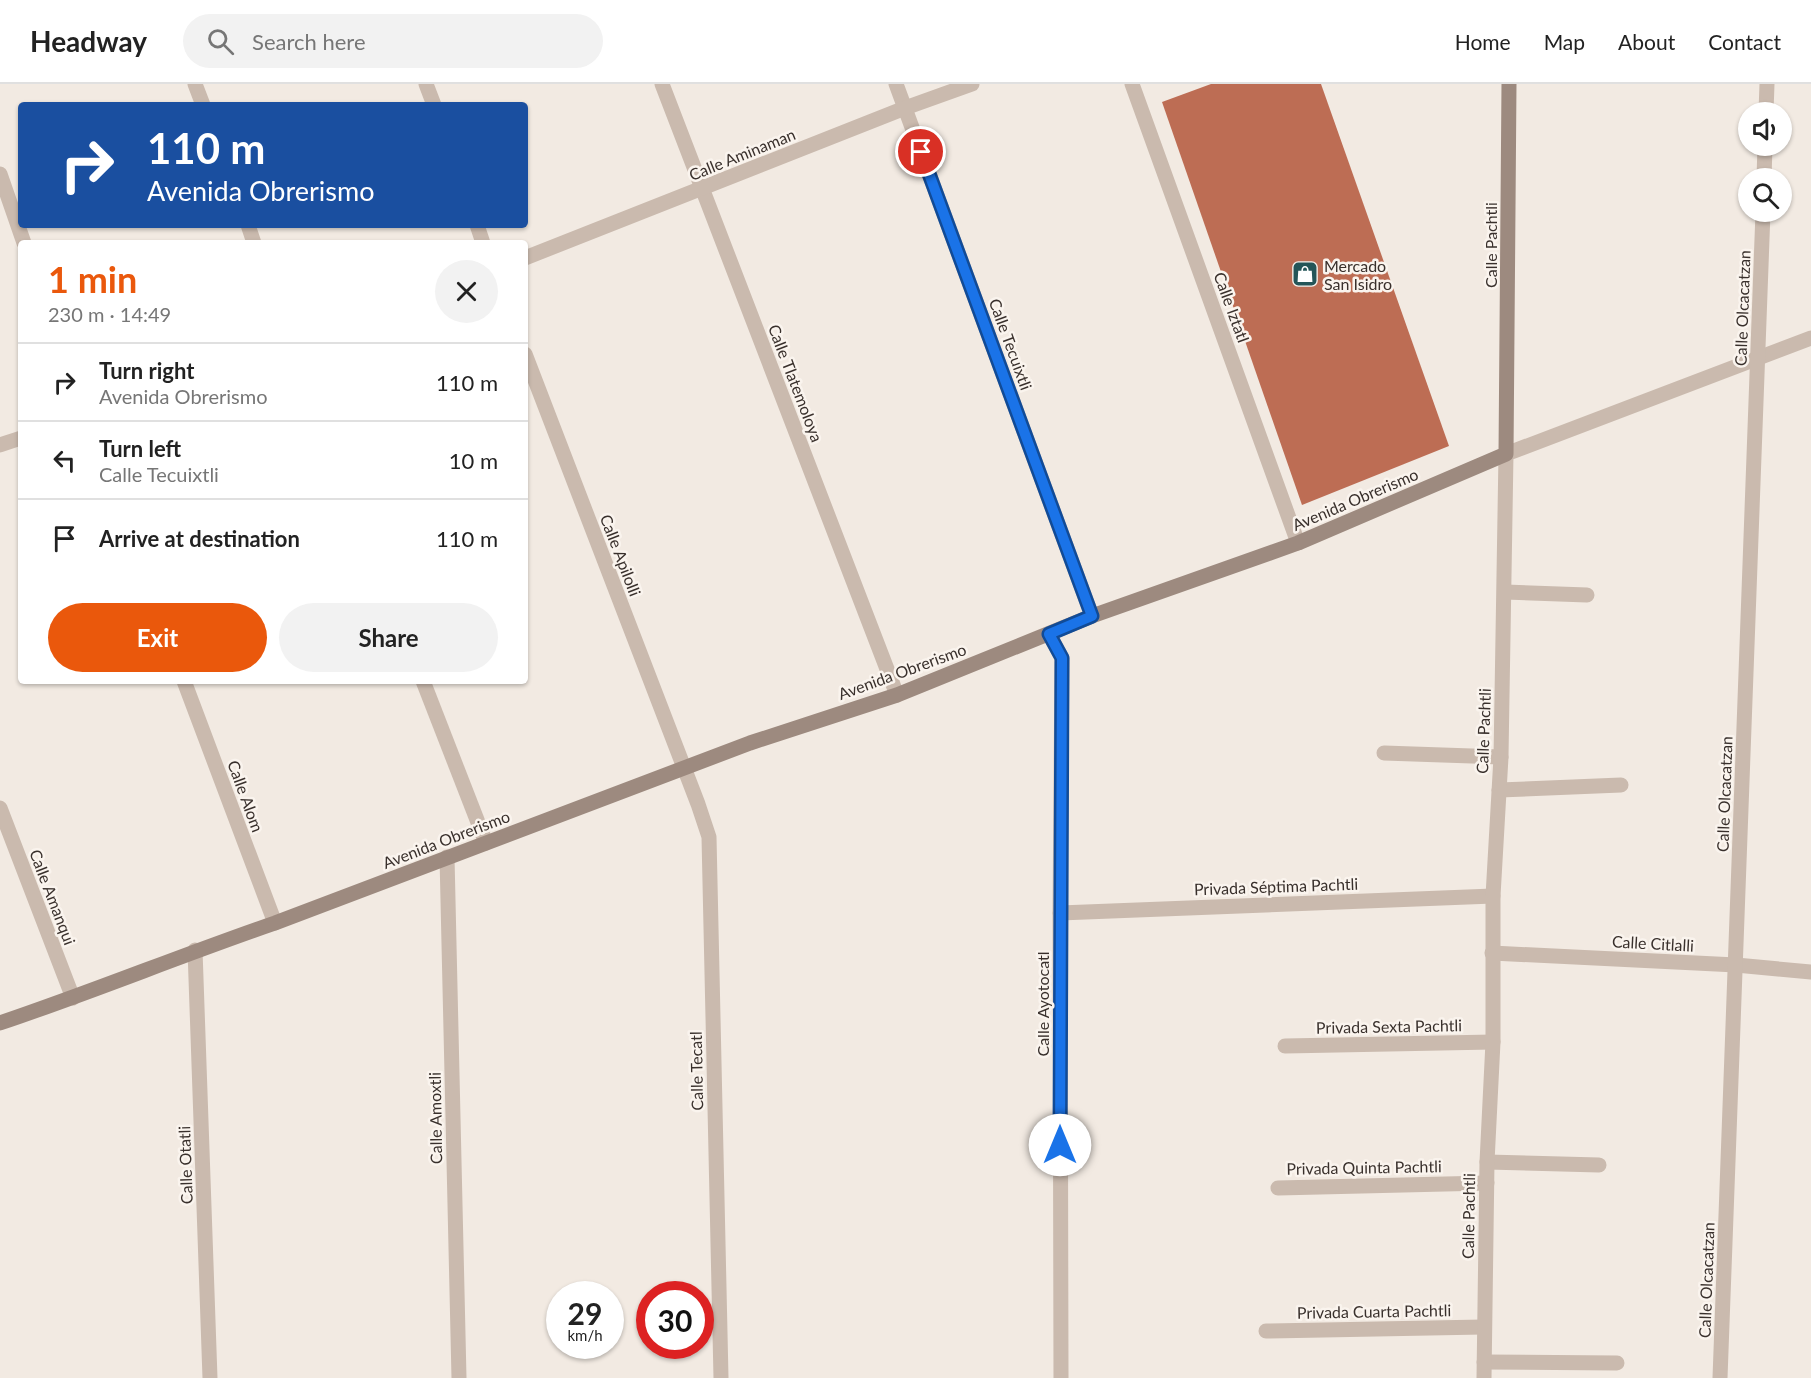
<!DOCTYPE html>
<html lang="en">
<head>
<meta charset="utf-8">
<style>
  :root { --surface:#fff; --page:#f2f2f2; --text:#222; --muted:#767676; --line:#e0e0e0; --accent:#ea580c }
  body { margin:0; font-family:Lato,sans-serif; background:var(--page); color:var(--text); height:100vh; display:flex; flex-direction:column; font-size:22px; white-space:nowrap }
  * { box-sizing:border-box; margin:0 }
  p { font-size:20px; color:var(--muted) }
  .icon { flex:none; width:33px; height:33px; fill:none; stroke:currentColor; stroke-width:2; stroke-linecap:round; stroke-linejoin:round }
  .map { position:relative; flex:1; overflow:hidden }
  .sheet { position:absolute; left:18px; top:156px; width:510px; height:444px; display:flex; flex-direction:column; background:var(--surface); border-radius:6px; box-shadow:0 2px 4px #0004 }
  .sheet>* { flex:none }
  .guide { position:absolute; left:18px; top:18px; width:510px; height:126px; border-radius:6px; box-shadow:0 2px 4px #0004; background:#1a4fa0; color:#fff; overflow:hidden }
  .buttons { position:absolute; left:1738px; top:18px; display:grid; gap:12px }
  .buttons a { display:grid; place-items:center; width:54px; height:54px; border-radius:50%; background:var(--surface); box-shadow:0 2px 4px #0004; font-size:30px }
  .speed { position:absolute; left:546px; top:1197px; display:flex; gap:12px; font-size:30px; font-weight:700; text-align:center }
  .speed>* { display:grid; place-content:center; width:78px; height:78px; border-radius:50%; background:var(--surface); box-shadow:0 2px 4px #0004; line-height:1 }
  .speed small { font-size:15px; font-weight:400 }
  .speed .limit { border:9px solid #d22; background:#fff; color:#111 }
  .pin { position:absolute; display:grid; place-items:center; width:51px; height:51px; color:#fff; margin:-26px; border:3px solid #fff; border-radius:50%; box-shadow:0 2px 6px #0007 }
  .me { position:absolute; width:66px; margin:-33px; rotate:0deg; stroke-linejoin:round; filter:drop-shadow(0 0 4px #0008) }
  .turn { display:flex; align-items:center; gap:21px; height:126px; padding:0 30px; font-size:27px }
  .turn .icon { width:78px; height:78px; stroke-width:2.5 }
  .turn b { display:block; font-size:42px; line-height:51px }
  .round { display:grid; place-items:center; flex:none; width:63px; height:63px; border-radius:32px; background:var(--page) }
  .summary { display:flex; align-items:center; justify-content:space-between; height:102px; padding:0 30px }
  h1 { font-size:36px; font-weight:700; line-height:45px; color:var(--accent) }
  .action { display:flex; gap:12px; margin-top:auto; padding:12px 30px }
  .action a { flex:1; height:69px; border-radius:36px; background:var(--accent); color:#fff; font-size:24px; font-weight:700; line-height:69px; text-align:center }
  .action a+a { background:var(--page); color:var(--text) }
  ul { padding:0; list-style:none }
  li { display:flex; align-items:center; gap:18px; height:78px; padding:0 30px; border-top:2px solid var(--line) }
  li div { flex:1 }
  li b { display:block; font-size:22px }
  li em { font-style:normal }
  header { display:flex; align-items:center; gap:36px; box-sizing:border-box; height:84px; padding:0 30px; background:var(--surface); border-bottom:2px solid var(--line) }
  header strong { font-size:28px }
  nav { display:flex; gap:33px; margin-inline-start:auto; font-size:21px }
  .search { width:420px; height:54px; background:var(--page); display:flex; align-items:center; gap:15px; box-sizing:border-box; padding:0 21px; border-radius:33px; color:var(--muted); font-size:22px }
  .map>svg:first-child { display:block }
</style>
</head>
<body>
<header>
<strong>Headway</strong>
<div class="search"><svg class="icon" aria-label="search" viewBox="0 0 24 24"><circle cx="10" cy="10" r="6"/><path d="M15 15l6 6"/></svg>Search here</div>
<nav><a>Home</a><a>Map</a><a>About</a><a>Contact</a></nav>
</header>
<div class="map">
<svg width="1811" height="1294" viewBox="0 0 1811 1294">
  <rect width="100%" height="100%" fill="#f2eae2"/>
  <!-- building -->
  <path fill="#bd6d54" d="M1211,0H1321L1449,362L1302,421L1162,18Z"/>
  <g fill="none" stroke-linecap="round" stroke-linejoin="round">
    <!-- street -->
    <g stroke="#cabaae" stroke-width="15">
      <path d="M195,0L203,21"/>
      <path d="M426,0L434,21"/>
      <path d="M662,0L897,611"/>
      <path d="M896,0L1092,532"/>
      <path d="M1132,0L1298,459"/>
      <path d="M1766,28L1767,0"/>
      <path d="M0,90L24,159"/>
      <path d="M1764,94L1765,62"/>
      <path d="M248,141L254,159"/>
      <path d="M477,141L483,159"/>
      <path d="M525,174L905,24L972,0"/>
      <path d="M525,270L698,720L709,753L721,1294"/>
      <path d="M0,361L21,354"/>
      <path d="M1505,508L1587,511"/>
      <path d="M1049,550L1062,574L1060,829L1061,1294"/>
      <path d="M184,597L275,839"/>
      <path d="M423,597L486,759"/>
      <path d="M1384,669L1501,673"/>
      <path d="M1499,706L1621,701"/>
      <path d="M0,724L73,914"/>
      <path d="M447,773L459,1294"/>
      <path d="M1060,829L1493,812"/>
      <path d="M195,866L210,1294"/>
      <path d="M1492,869L1736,881L1811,888"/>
      <path d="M1285,962L1493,958"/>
      <path d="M1487,1078L1599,1081"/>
      <path d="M1278,1104L1487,1099"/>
      <path d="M1266,1247L1483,1243"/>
      <path d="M1484,1278L1617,1279"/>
      <path d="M1484,1294L1487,1078L1493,958V812L1501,673L1506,370L1811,254"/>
      <path d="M1720,1294L1763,128"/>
    </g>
    <!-- secondary -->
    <path stroke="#9d8a7f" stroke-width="15" d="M0,939C92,908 182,871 275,839L750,659L897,611L1092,532L1298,459L1506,370L1509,0"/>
  </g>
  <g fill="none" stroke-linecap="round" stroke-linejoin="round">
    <!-- route casing -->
    <g stroke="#114b97" stroke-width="15">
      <path id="route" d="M921,68L1092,532L1049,550L1062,574L1060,1061"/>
    </g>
    <!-- route -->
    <use href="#route" stroke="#1a73e8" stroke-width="10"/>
  </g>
  <!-- icons -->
  <defs>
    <g id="shop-square" transform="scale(1.35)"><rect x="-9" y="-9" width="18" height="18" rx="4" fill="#245558" stroke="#faf4ee"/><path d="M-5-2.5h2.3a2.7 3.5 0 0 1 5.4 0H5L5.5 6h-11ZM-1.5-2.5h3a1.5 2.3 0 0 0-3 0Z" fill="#fff"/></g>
  </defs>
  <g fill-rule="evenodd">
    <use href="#shop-square" x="1305" y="190"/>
  </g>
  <g text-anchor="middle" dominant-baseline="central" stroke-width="5" stroke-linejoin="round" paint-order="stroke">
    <!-- street labels -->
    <g font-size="16" fill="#39302c" stroke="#faf4ee">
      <text transform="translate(742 70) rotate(-22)">Calle Aminaman</text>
      <text transform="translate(1490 161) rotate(-90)">Calle Pachtli</text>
      <text transform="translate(1232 223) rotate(70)">Calle Iztatl</text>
      <text transform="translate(1742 224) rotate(-88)">Calle Olcacatzan</text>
      <text transform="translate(1011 260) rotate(70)">Calle Tecuixtli</text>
      <text transform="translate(796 299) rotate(69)">Calle Tlatemoloya</text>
      <text transform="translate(1355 415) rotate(-23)">Avenida Obrerismo</text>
      <text transform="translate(621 471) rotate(69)">Calle Apilolli</text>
      <text transform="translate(902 587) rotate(-20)">Avenida Obrerismo</text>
      <text transform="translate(1483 647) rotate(-88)">Calle Pachtli</text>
      <text transform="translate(1724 710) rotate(-88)">Calle Olcacatzan</text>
      <text transform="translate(246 712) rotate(70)">Calle Alom</text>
      <text transform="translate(446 755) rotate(-21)">Avenida Obrerismo</text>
      <text transform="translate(1276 802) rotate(-2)">Privada Séptima Pachtli</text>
      <text transform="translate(53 813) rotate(69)">Calle Amanqui</text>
      <text transform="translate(1653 859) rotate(3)">Calle Citlalli</text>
      <text transform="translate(1042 920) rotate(-90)">Calle Ayotocatl</text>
      <text transform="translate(1389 942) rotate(-1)">Privada Sexta Pachtli</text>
      <text transform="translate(696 987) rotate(-91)">Calle Tecatl</text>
      <text transform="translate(435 1034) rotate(-91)">Calle Amoxtli</text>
      <text transform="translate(185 1081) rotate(-92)">Calle Otatli</text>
      <text transform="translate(1364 1083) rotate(-1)">Privada Quinta Pachtli</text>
      <text transform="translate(1468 1132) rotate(-89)">Calle Pachtli</text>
      <text transform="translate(1706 1196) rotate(-88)">Calle Olcacatzan</text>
      <text transform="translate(1374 1227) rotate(-1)">Privada Cuarta Pachtli</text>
    </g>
    <!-- poi labels -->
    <g font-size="16" fill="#39302c" stroke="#faf4ee" text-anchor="start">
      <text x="1324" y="181">Mercado<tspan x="1324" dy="18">San Isidro</tspan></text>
    </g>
  </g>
</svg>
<div class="buttons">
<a><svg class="icon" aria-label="sound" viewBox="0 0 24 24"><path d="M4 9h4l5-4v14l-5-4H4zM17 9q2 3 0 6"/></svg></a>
<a><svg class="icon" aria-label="search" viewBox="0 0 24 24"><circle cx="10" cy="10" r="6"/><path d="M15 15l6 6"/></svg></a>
</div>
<div class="speed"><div>29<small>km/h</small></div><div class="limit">30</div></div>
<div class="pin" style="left:921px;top:68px;background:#d93025"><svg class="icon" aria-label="arrive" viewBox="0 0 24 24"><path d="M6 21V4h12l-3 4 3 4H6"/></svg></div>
<svg class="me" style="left:1060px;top:1061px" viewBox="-20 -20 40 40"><circle r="19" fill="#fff"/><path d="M0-13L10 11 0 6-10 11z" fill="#1a73e8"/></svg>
<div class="guide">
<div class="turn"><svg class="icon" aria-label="right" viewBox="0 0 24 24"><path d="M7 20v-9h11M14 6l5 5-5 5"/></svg><div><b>110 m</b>Avenida Obrerismo</div></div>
</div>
<section class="sheet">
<div class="summary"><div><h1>1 min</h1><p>230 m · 14:49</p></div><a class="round"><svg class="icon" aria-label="close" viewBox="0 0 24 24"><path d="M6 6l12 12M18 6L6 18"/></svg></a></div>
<ul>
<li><svg class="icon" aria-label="right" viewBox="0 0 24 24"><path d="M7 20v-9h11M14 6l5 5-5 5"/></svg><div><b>Turn right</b><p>Avenida Obrerismo</p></div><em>110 m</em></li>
<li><svg class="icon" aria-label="left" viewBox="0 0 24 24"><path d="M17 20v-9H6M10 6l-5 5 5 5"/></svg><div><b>Turn left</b><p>Calle Tecuixtli</p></div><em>10 m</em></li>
<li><svg class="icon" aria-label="arrive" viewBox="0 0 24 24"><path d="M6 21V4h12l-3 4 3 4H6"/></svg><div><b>Arrive at destination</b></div><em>110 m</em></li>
</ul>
<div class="action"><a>Exit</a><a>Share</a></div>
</section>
</div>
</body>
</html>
